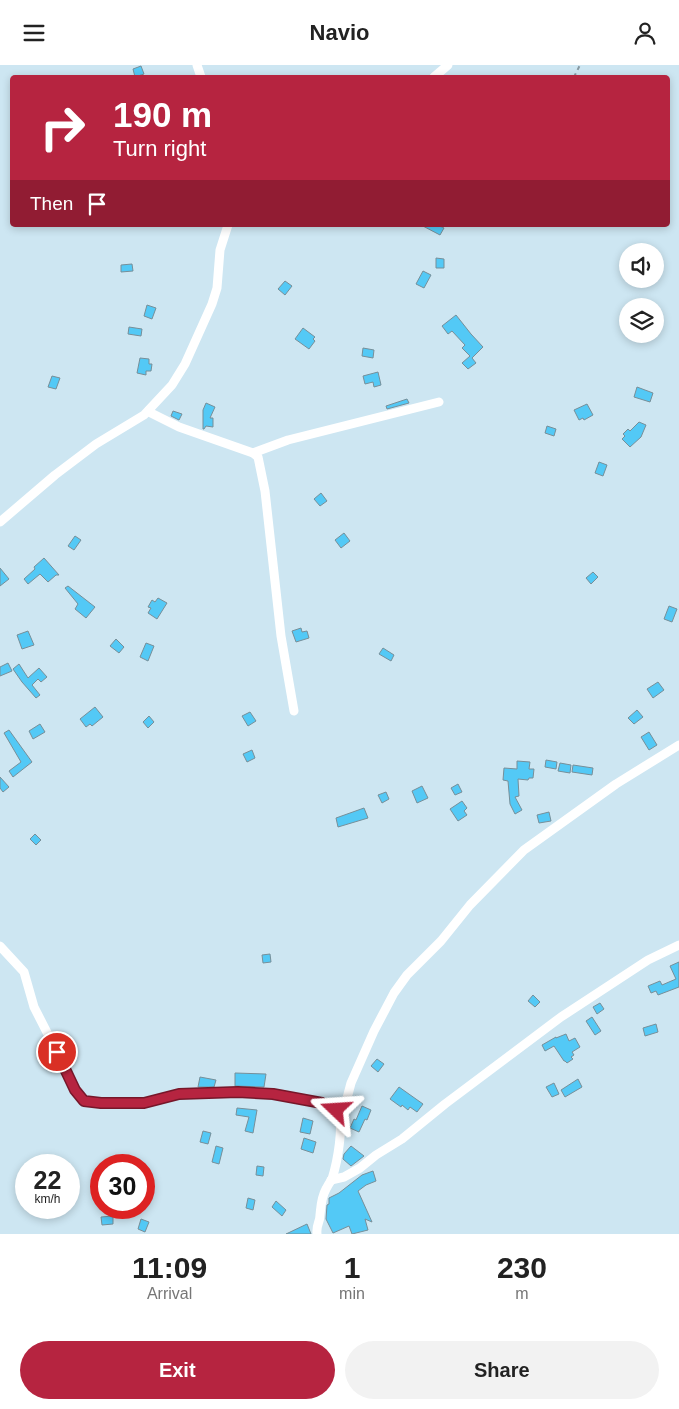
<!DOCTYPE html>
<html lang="en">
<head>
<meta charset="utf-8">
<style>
  :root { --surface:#fff; --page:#f2f2f2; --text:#222; --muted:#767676; --accent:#b62440 }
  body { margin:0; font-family:Helvetica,sans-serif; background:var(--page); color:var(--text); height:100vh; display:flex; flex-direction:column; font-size:19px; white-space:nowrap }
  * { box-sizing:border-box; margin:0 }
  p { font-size:16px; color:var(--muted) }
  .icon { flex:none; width:28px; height:28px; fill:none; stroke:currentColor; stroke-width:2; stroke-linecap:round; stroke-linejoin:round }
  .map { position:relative; height:1169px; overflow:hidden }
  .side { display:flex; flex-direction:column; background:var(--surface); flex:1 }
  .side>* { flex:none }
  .guide { position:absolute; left:10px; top:10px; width:660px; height:152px; border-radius:5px; box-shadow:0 2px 8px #0003; background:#b62440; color:#fff; overflow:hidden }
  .tools { position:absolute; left:619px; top:178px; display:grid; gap:10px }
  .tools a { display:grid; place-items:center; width:45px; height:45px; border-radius:50%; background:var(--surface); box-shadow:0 2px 8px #0003; font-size:25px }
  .speed { position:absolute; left:15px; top:1089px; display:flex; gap:10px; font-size:25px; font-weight:700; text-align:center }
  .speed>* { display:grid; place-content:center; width:65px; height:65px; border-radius:50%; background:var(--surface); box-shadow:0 2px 8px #0003; line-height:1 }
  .speed small { font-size:12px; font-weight:400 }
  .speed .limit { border:8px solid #d22; background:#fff; color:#111 }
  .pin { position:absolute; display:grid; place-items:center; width:42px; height:42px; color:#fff; margin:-21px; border:2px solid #fff; border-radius:50%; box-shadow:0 1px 5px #0007 }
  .me { position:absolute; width:55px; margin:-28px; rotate:290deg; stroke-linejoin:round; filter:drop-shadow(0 0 4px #0008) }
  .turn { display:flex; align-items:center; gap:18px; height:105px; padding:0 20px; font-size:22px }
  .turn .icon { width:65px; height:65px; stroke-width:2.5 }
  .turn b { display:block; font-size:35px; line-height:42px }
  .then { display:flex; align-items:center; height:48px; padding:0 20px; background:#0003; gap:10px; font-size:19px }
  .eta { display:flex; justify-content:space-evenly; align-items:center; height:85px; text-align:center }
  .eta b { font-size:30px; font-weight:700; line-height:35px }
  .primary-button { display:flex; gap:10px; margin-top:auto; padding:10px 20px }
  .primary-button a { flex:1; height:58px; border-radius:30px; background:var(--accent); color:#fff; font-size:20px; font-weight:700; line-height:58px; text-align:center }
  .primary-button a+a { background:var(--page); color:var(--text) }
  header { display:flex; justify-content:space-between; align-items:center; height:65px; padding:0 20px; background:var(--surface); font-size:22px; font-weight:700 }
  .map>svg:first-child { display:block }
</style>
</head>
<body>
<header><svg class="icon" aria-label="menu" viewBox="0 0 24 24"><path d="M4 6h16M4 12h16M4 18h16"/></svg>Navio<svg class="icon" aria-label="person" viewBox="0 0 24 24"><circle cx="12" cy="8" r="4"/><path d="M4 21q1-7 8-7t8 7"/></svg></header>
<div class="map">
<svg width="679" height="1169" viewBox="0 0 679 1169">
  <rect width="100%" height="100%" fill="#cde6f2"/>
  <!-- building -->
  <g fill="#53c9f6" stroke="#778f99">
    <path d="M141,1L144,9L135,12L133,4Z"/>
    <path d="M421,160H438L444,163L440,170Z"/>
    <path d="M436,193L444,194V203H436Z"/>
    <path d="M132,199L133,206L121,207V200Z"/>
    <path d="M423,206L431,210L424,223L416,219Z"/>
    <path d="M285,216L292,221L285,230L278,224Z"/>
    <path d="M147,240L156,243L152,254L144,251Z"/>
    <path d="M456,250L471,269L483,282L472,293L476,298L468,304L462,298L470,291L462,283L465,280L452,266L448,269L442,261Z"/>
    <path d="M129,262L142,264L141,271L128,269Z"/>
    <path d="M303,263L315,272L313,274L315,276L309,284L295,274Z"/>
    <path d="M363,283L374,285L373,293L362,291Z"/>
    <path d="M140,293L149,294V299H152L151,306H146V310L137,308Z"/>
    <path d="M378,307L381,320L374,322L373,317L365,319L363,311Z"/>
    <path d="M52,311L60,313L56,324L48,322Z"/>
    <path d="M637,322L653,328L650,337L634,332Z"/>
    <path d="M407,334L409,338L387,344L386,341Z"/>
    <path d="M206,338L215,342L210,353H213V362L206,361L204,364H203V345Z"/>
    <path d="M587,339L593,350L584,355L583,353L579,355L574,345Z"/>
    <path d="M173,346L182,349L179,355L171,351Z"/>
    <path d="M639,357L646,360L641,372L630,382L622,374L625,371L623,369L628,364L630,366Z"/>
    <path d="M547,361L556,364L554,371L545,368Z"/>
    <path d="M599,397L607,400L603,411L595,408Z"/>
    <path d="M321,428L327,436L320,441L314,434Z"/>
    <path d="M344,468L350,476L341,483L335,475Z"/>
    <path d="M75,471L81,475L74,485L68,481Z"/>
    <path d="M44,493L59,510H56L48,517L40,509L28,519L24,514L35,504L34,502Z"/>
    <path d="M0,503L9,514L0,521Z"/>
    <path d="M593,507L598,512L591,519L586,513Z"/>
    <path d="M68,521L95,542L86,553L75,544L78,539L65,523Z"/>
    <path d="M158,533L167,538L157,554L148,548L151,543L148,542L152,535L155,537Z"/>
    <path d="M669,541L677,544L672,557L664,554Z"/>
    <path d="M301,563L302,567L307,566L309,573L296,577L292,566Z"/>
    <path d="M28,566L34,580L22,584L17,570Z"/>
    <path d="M116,574L124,582L119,588L110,581Z"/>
    <path d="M146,578L154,581L148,596L140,592Z"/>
    <path d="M383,583L394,590L391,596L379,589Z"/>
    <path d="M8,598L12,606L0,611V602Z"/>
    <path d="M19,599L28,613L39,603L47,612L41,617L38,614L32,620L40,630L36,633L22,617L13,604Z"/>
    <path d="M658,617L664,625L653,633L647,624Z"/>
    <path d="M95,642L103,652L92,661L90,659L86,662L80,654Z"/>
    <path d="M637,645L643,652L634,659L628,653Z"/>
    <path d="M250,647L256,656L248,661L242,651Z"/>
    <path d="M149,651L154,657L148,663L143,657Z"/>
    <path d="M40,659L45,667L33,674L29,666Z"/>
    <path d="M9,665L32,697L13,712L9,706L21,697L4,668Z"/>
    <path d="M649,667L657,680L649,685L641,672Z"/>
    <path d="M252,685L255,693L247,697L243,689Z"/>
    <path d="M546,695L557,697L556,704L545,702Z"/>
    <path d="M517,696L530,697L529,704H534L533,713H529L528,715L518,714L519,731L515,732L522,745L515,749L510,739L508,716L503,715L504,703L517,704Z"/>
    <path d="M560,698L571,700L570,708L558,706Z"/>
    <path d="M573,700L593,703L592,710L572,707Z"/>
    <path d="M0,712L9,722L3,727L0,723Z"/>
    <path d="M458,719L462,727L455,730L451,723Z"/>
    <path d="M422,721L428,733L417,738L412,726Z"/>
    <path d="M386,727L389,734L382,738L378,730Z"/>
    <path d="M462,736L467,743L464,746L467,750L458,756L450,744Z"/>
    <path d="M364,743L368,753L338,762L336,753Z"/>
    <path d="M549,747L551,756L539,758L537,750Z"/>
    <path d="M35,769L41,775L36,780L30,774Z"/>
    <path d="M270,889L271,897L263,898L262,890Z"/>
    <path d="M679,897V922L658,930L656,926L651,928L648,921L660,916L662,920L676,914L670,901Z"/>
    <path d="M533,930L540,937L535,942L528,936Z"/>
    <path d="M600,938L604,944L597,949L593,942Z"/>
    <path d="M592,952L601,966L595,970L586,956Z"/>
    <path d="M656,959L658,967L645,971L643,963Z"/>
    <path d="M566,969L569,976L575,973L580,982L572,987L574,990L571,992L573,994L567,998L565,996H564L554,981L545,986L542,980L556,972V973Z"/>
    <path d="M377,994L384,999L378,1007L371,1001Z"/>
    <path d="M235,1008L266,1009L264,1022L235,1021Z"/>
    <path d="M200,1012L216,1015L214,1022H198Z"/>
    <path d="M578,1014L582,1022L565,1032L561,1025Z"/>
    <path d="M554,1018L559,1029L552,1032L546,1022Z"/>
    <path d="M399,1022L423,1039L417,1047L410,1042L408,1045L402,1040L401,1042L390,1034Z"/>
    <path d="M362,1041L371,1045L367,1055L365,1054L359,1067L350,1063L354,1054L356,1055Z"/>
    <path d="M237,1043L257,1045L253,1068L245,1066L249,1052L236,1050Z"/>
    <path d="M303,1053L313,1056L310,1069L300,1067Z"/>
    <path d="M203,1066L211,1068L208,1079L200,1077Z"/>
    <path d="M304,1073L316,1077L313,1088L301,1084Z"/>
    <path d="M216,1081L223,1083L219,1099L212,1097Z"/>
    <path d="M351,1081L364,1091L351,1101L343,1094L344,1089Z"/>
    <path d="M257,1101L264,1102L263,1111L256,1110Z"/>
    <path d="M373,1106L376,1116L366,1120L358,1126L372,1157L365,1154L368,1165L352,1169L349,1161L333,1168L326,1154L327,1140L329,1139V1133L339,1128L362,1110Z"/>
    <path d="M248,1133L255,1135L253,1145L246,1143Z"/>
    <path d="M276,1136L286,1145L282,1151L272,1142Z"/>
    <path d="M113,1151V1159L102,1160L101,1152Z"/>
    <path d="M141,1154L149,1157L145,1167L138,1164Z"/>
    <path d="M307,1159L311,1169H286Z"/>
  </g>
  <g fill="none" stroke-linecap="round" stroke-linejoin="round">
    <!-- path -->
    <path stroke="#8598a1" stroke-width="2" stroke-dasharray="4 4" stroke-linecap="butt" d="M574,12L580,0"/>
    <!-- minor -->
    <g stroke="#fff" stroke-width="9">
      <path d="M197,0L201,12"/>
      <path d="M434,12L448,0"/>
      <path d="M149,345L151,348L179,362L253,388L258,392L265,426L281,571L294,646"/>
      <path d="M253,388L288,375L439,337"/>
      <path d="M0,457L55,410L96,379L144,350L172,320L185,299L212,239L217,223L220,185L228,160"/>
      <path d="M0,881L24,907L34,942L57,987L75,1025L84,1036L101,1038H144L179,1029L238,1027L273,1029L322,1038L337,1045C345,1059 337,1098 332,1114C330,1117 328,1120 326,1124C321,1133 321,1141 320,1150C320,1158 316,1159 317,1169"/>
      <path d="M341,1056L351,1018L374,966L394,928L407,910L441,876L470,840L524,785L616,719L679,680"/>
      <path d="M331,1115L344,1112L360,1103L376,1090L402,1074L445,1039L561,952L648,895L679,880"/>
    </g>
  </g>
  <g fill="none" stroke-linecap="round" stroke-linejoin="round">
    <!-- route casing -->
    <g stroke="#76172a" stroke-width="12">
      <path id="route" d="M57,987L75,1025L84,1036L101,1038H144L179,1029L238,1027L273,1029L322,1038L336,1045"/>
    </g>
    <!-- route -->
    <use href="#route" stroke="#b62440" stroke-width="9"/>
  </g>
</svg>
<div class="tools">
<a><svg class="icon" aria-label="sound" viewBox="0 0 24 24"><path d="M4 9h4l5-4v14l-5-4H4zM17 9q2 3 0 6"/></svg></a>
<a><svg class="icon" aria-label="layers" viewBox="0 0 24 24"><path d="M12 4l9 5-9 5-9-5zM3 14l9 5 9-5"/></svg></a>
</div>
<div class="speed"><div>22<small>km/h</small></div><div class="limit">30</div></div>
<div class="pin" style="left:57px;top:987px;background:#d93025"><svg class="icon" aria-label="arrive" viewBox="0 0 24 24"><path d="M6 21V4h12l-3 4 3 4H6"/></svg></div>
<svg class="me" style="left:336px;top:1045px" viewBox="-20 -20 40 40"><path d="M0-17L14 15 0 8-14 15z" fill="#b62440" stroke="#fff" stroke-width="4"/></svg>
<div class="guide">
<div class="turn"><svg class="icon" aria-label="right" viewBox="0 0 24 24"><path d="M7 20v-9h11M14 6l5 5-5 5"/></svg><div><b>190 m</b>Turn right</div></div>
<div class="then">Then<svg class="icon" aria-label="arrive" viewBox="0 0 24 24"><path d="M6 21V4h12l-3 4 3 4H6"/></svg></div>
</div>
</div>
<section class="side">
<div class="eta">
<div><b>11:09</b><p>Arrival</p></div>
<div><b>1</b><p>min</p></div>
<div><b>230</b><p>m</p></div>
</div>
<div class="primary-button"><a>Exit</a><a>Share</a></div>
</section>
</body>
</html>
